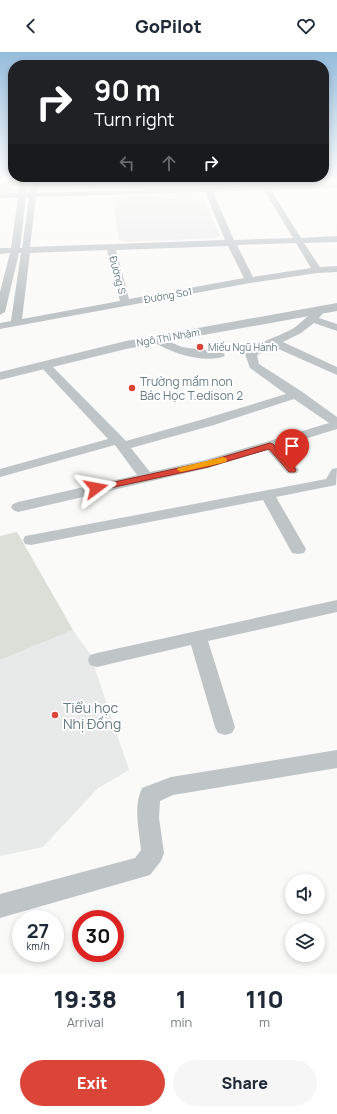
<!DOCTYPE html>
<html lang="en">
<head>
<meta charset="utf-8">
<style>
  :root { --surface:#fff; --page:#f6f6f7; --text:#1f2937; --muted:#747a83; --accent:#db4537 }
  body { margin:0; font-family:Manrope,sans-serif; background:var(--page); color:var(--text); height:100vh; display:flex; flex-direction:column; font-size:15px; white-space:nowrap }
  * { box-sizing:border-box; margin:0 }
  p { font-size:13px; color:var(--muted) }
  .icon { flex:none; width:22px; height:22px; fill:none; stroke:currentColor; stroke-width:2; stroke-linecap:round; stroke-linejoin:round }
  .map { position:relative; height:922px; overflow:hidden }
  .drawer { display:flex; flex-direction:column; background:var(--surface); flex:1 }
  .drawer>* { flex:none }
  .top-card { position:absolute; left:8px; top:8px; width:321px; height:122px; border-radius:16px; box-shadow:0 2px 6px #0003; background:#202124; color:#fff; overflow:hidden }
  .tools { position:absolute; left:285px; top:822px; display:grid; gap:8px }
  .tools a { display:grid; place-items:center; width:40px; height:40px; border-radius:50%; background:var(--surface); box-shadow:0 2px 6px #0003; font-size:20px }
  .speed { position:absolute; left:12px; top:858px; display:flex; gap:8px; font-size:20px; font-weight:700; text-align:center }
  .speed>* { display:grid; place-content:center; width:52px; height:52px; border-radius:50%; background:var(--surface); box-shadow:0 2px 6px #0003; line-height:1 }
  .speed small { font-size:10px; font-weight:400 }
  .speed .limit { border:6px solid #d22; background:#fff; color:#111 }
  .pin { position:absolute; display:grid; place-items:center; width:34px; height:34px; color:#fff; margin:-41px -17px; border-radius:50% 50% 50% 0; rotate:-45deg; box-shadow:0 0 4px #0007 }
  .pin .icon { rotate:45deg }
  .me { position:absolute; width:44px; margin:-22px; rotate:77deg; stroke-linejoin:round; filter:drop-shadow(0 0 3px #0008) }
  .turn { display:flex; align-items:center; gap:14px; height:84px; padding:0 20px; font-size:18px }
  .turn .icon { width:52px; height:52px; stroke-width:2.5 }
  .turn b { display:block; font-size:28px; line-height:34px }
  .lanes { display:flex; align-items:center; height:38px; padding:0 20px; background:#0003; justify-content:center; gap:20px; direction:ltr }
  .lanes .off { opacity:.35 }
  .eta { display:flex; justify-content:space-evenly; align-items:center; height:68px; text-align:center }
  .eta b { font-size:24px; font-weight:800; line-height:28px }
  .primary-button { display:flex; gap:8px; margin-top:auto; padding:8px 20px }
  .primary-button a { flex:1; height:46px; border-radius:24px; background:var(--accent); color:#fff; font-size:16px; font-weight:800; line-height:46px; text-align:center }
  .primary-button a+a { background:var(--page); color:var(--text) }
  header { display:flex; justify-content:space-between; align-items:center; height:52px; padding:0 20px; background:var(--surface); font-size:18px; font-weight:800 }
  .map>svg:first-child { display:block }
</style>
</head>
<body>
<header><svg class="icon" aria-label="back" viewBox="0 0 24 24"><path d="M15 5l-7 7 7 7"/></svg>GoPilot<svg class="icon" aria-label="heart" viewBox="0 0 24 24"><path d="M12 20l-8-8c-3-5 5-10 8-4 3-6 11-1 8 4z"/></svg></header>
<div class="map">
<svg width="337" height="922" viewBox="0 0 337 922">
  <rect width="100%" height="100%" fill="#fafaf8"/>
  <!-- built -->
  <g fill="#e8eae9">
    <path d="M190,141L202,144L220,184L213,186L125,190L119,188L113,146L125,143Z"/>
    <path d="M73,578L90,602L129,718L98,736L43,795L0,804V608Z"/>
  </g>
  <!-- green -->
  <g fill="#dbdfd7">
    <path d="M0,127H16L13,139L0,142Z"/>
    <path d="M17,480L73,578L0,608V484Z"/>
  </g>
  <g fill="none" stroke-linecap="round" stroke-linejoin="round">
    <!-- minor -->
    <g fill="#bfc5c7" fill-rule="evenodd">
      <path d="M20,127H28L26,141H29L31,127H39L37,141L337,132V136L271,138L301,186L337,184V190L304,191L320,215L337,214V220L317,221L250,231L0,277V271L11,269L21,201H19L5,260L0,263V240L10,201L0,202V196H11L18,146H0V142L18,141ZM264,138L293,186L234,188L213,140ZM205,140L225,188L30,195L36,145ZM29,145L22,196H20L26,146ZM296,191L311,216L253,225L237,193ZM228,194L244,226L129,247L116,198ZM107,198L120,249L22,267L30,201Z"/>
      <path d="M321,254L326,257L319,266L337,272V279L314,271L301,281L283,290L337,315V323L274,295L257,303L259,312L301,339L337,365V377L279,395L299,418L297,421L292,422L287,421L267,398L208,416L18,460L13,458L11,455L13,452L18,450L137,423L115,393L0,425V417L108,387L41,315L39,313L41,311H49L126,389L204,367L286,342L250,316L245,302C253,292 280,284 292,277C300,273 316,255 321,254ZM294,347L329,371L205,408L150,420L131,396L214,373Z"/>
      <path d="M156,284L182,295L219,300L223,301L225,303L223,305C202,311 170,301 152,289L151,287Z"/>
      <path d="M337,416L336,433L276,445L306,497L304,501L298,502L292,501L263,448L31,493L25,492L23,488L25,484L31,483L326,427L332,417Z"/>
      <path d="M337,548V560L208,589L235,675L232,681L225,683L218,681L215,675L191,593L97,615L90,613L88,608L90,603L97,601Z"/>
      <path d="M337,698V716L173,743L160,749L159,766L164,801L161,809L150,823L0,866V842L135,806L141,798C139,778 133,755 142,736L171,725Z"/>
    </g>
    <!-- tertiary -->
    <path fill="#bfc5c7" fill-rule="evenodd" d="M337,251V259L126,297L0,328V320L126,289Z"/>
  </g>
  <!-- sky -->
  <linearGradient id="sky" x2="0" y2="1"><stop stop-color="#95bcdc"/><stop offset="0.5" stop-color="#fdfdfc"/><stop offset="1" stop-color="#fdfdfc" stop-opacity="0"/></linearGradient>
  <rect width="337" height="256" fill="url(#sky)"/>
  <!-- route -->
  <path fill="#db4537" stroke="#8e2d24" d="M270,391L273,392L295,416L296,418L295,420H289L269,397L208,415L96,439L91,436L96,434L206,410Z"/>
  <!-- slow -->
  <path fill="#f59e0b" d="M223,405L226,406L227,408L226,410L181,420L177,418L178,416Z"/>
  <!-- markers -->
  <g fill="#db4537" stroke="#fff" stroke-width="1.5">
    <circle cx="200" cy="295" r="4"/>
    <circle cx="132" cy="336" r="4"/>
    <circle cx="55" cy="663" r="4"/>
  </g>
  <g text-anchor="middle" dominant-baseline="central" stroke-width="4" stroke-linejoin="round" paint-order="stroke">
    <!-- far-street labels -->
    <g font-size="10" fill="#667a81" stroke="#fff">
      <text transform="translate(118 223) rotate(75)">Đường S</text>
      <text transform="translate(168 243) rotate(-10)">Đường So1</text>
      <text transform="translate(168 285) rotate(-10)">Ngô Thì Nhậm</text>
    </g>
    <!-- far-poi labels -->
    <g font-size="10" fill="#667a81" stroke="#fff" text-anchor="start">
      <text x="208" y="295">Miếu Ngũ Hành</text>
    </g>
    <!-- poi labels -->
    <g font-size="12" fill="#667a81" stroke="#fff" text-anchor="start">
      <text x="140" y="329">Trường mầm non<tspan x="140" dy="14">Bác Học T.edison 2</tspan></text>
    </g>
    <!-- near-poi labels -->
    <g font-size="14" fill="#667a81" stroke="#fff" text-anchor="start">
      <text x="63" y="655">Tiểu học<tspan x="63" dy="16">Nhị Đồng</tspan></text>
    </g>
  </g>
</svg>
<div class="tools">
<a><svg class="icon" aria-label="sound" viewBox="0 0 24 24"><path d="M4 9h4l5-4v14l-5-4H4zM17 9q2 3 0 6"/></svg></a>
<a><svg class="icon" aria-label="layers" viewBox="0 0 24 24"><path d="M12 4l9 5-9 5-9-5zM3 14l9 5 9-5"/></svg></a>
</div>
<div class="speed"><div>27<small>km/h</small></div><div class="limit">30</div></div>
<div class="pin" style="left:292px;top:418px;background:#d93025"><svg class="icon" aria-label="arrive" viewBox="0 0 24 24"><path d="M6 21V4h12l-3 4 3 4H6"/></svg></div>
<svg class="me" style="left:96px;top:436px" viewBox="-20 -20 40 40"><path d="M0-17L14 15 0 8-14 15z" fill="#db4537" stroke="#fff" stroke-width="4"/></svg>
<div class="top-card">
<div class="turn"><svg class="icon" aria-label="right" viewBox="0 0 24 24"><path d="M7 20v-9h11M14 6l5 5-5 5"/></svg><div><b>90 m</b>Turn right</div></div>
<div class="lanes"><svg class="icon off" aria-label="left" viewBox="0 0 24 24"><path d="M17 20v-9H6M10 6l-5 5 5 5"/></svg><svg class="icon off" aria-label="ahead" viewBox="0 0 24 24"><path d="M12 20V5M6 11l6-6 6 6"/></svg><svg class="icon" aria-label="right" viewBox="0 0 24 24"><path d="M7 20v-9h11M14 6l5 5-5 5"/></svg></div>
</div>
</div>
<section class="drawer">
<div class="eta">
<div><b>19:38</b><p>Arrival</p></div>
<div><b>1</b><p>min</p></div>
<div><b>110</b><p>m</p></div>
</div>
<div class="primary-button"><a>Exit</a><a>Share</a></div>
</section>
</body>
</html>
